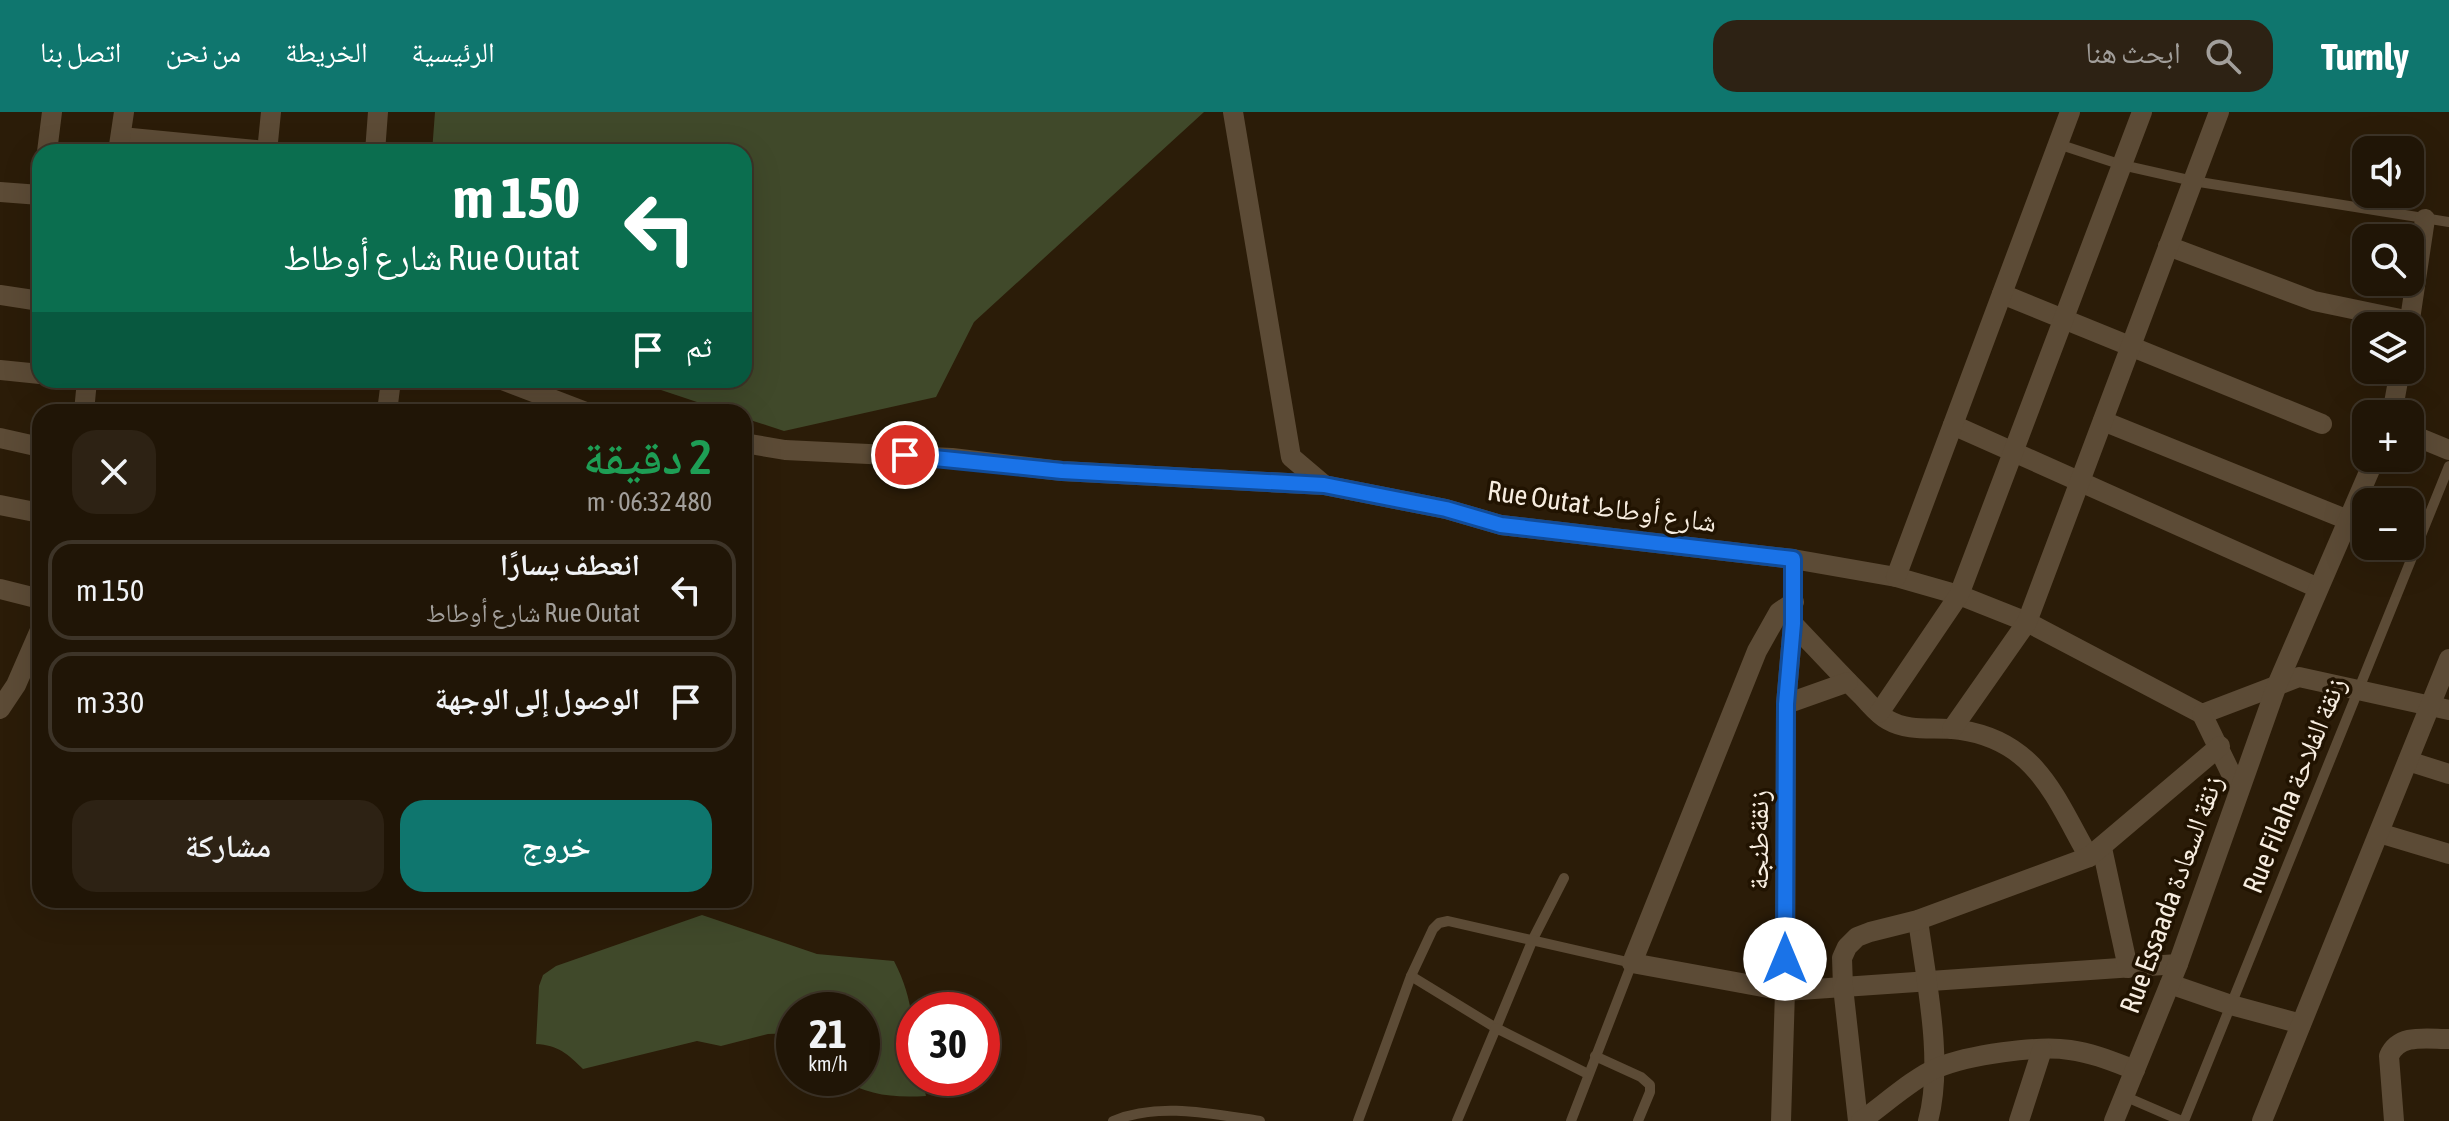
<!DOCTYPE html>
<html lang="ar">
<head>
<meta charset="utf-8">
<style>
  :root { --surface:#201506; --page:#2d2214; --text:#f1f3f6; --muted:#a29f9b; --line:#3d3428; --accent:#0f766e }
  body { margin:0; font-family:"Asap Condensed","Noto Naskh Arabic",sans-serif; background:var(--page); color:var(--text); direction:rtl; height:100vh; display:flex; flex-direction:column; font-size:30px; white-space:nowrap }
  * { box-sizing:border-box; margin:0 }
  p { font-size:26px; color:var(--muted) }
  .icon { flex:none; width:44px; height:44px; fill:none; stroke:currentColor; stroke-width:2; stroke-linecap:round; stroke-linejoin:round }
  .map { position:relative; flex:1; overflow:hidden; direction:ltr }
  .sheet { position:absolute; left:32px; top:292px; width:720px; height:504px; display:flex; flex-direction:column; background:var(--surface); border-radius:24px; box-shadow:0 8px 32px #0002,0 0 0 2px var(--line); direction:rtl }
  .sheet>* { flex:none }
  .hud { position:absolute; left:32px; top:32px; width:720px; height:244px; border-radius:24px; box-shadow:0 8px 32px #0002,0 0 0 2px var(--line); direction:rtl; background:#0b6e4f; color:#fff; overflow:hidden }
  .fabs { position:absolute; left:2352px; top:24px; display:grid; gap:16px }
  .fabs a { display:grid; place-items:center; width:72px; height:72px; border-radius:16px; background:var(--surface); box-shadow:0 8px 32px #0002,0 0 0 2px var(--line); font-size:40px }
  .speed { position:absolute; left:776px; top:880px; display:flex; gap:16px; font-size:40px; font-weight:700; text-align:center }
  .speed>* { display:grid; place-content:center; width:104px; height:104px; border-radius:50%; background:var(--surface); box-shadow:0 8px 32px #0002,0 0 0 2px var(--line); line-height:1 }
  .speed small { font-size:20px; font-weight:400 }
  .speed .limit { border:12px solid #d22; background:#fff; color:#111 }
  .pin { position:absolute; display:grid; place-items:center; width:68px; height:68px; color:#fff; margin:-34px; border:4px solid #fff; border-radius:50%; box-shadow:0 2px 8px #0007 }
  .me { position:absolute; width:88px; margin:-44px; rotate:0deg; stroke-linejoin:round; filter:drop-shadow(0 0 6px #0008) }
  .turn { display:flex; align-items:center; gap:28px; height:168px; padding:0 40px; font-size:36px }
  .turn .icon { width:104px; height:104px; stroke-width:2.5 }
  .turn b { display:block; font-size:56px; line-height:68px }
  .then { display:flex; align-items:center; height:76px; padding:0 40px; background:#0003; gap:16px; font-size:30px }
  .round { display:grid; place-items:center; flex:none; width:84px; height:84px; border-radius:24px; background:var(--page) }
  .overview { display:flex; align-items:center; justify-content:space-between; height:136px; padding:0 40px }
  h1 { font-size:48px; font-weight:600; line-height:60px; color:#1e9e55 }
  .action { display:flex; gap:16px; margin-top:auto; padding:16px 40px }
  .action a { flex:1; height:92px; border-radius:24px; background:var(--accent); color:#fff; font-size:32px; font-weight:600; line-height:92px; text-align:center }
  .action a+a { background:var(--page); color:var(--text) }
  ul { padding:0; list-style:none }
  li { display:flex; align-items:center; gap:24px; height:100px; margin:0 16px 12px; padding:0 24px; border:4px solid var(--line); border-radius:24px }
  li div { flex:1 }
  li b { display:block; font-size:30px }
  li em { font-style:normal }
  header { display:flex; align-items:center; gap:48px; box-sizing:border-box; height:112px; padding:0 40px; background:var(--accent); color:#fff }
  header strong { font-size:38px }
  nav { display:flex; gap:44px; margin-inline-start:auto; font-size:28px }
  .search { width:560px; height:72px; background:var(--page); display:flex; align-items:center; gap:20px; box-sizing:border-box; padding:0 28px; border-radius:24px; color:var(--muted); font-size:30px }
  .map>svg:first-child { display:block }
</style>
</head>
<body>
<header>
<strong>Turnly</strong>
<div class="search"><svg class="icon" aria-label="search" viewBox="0 0 24 24"><circle cx="10" cy="10" r="6"/><path d="M15 15l6 6"/></svg>ابحث هنا</div>
<nav><a>الرئيسية</a><a>الخريطة</a><a>من نحن</a><a>اتصل بنا</a></nav>
</header>
<div class="map">
<svg width="2449" height="1009" viewBox="0 0 2449 1009">
  <rect width="100%" height="100%" fill="#2b1c08"/>
  <!-- green -->
  <g fill="#40492a">
    <path d="M435,0H1204L974,210L936,285L784,319L744,306V300H727L631,268H744V40H432Z"/>
    <path d="M702,803L817,842L894,849C915,889 914,922 914,966H922L926,984C891,986 869,983 837,966H862V898H794V921L768,922L721,934L697,929L583,957C568,942 558,933 536,932L539,874L543,863L556,854Z"/>
  </g>
  <g fill="none" stroke-linecap="round" stroke-linejoin="round">
    <!-- service -->
    <g stroke="#5c4b36" stroke-width="10">
      <path d="M2058,32L2122,53L2193,69L2449,110"/>
      <path d="M1411,864L1496,916L1533,827L1564,766"/>
      <path d="M1595,944L1641,965L1650,973V980L1638,1009"/>
      <path d="M2124,984L2182,1009"/>
      <path d="M1113,1009C1158,990 1212,1002 1260,1009"/>
      <path d="M1358,1009L1411,864L1433,817L1439,811L1448,809L1632,851L1571,1009"/>
      <path d="M1457,1009L1496,916L1588,962"/>
      <path d="M2184,1009L2449,354"/>
    </g>
    <!-- minor -->
    <g stroke="#5c4b36" stroke-width="20">
      <path d="M1233,0L1291,345L1324,373"/>
      <path d="M121,25L267,39"/>
      <path d="M47,40L52,0"/>
      <path d="M118,40L124,0"/>
      <path d="M267,40L271,0"/>
      <path d="M375,40L378,0"/>
      <path d="M0,80L40,83"/>
      <path d="M2168,134L2314,189L2410,209"/>
      <path d="M2002,182L2322,312"/>
      <path d="M0,183L40,189"/>
      <path d="M2409,214L2425,107"/>
      <path d="M0,258L40,262"/>
      <path d="M502,268L586,300"/>
      <path d="M84,300L87,268"/>
      <path d="M387,300L391,268"/>
      <path d="M2392,302L2400,258"/>
      <path d="M2103,309L2348,408"/>
      <path d="M1953,313L2318,476"/>
      <path d="M2410,322L2449,338"/>
      <path d="M0,326L40,335"/>
      <path d="M744,331L785,338L952,346L1062,359L1324,373L1446,397L1501,413L1793,447L1896,465L1959,483L2027,510L2202,602L2299,565L2449,598"/>
      <path d="M0,393L40,401"/>
      <path d="M1896,465L2070,0"/>
      <path d="M0,477L40,487"/>
      <path d="M1794,490L1779,500L1757,539L1632,851L1785,879L2178,852"/>
      <path d="M1793,512C1816,536 1838,560 1861,583C1870,592 1878,603 1888,608C1911,621 1935,614 1960,618C2037,629 2055,686 2089,745"/>
      <path d="M1786,592L1848,570"/>
      <path d="M0,597L16,573L40,518"/>
      <path d="M1879,601L1959,483L2142,0"/>
      <path d="M2202,602L2239,678"/>
      <path d="M1952,617L2027,510L2219,0"/>
      <path d="M2408,649L2449,662"/>
      <path d="M2379,721L2449,742"/>
      <path d="M2102,736L2128,856"/>
      <path d="M1918,808C1926,868 1944,951 1928,1009"/>
      <path d="M2170,872L2231,893L2301,912"/>
      <path d="M1781,1009L1785,879L1786,592L1793,512V447"/>
      <path d="M1858,1009L1843,875L1842,846L1847,835L1857,825L1870,820L1918,808L2089,745L2220,634"/>
      <path d="M1861,1009C1881,995 1916,964 1937,956C1968,943 2037,933 2070,938C2093,941 2114,950 2135,958"/>
      <path d="M2019,1009L2042,938"/>
      <path d="M2114,1009L2178,852L2277,573L2375,346"/>
      <path d="M2262,1009L2449,547"/>
      <path d="M2394,1009L2389,944C2399,921 2427,927 2449,927"/>
    </g>
  </g>
  <g fill="none" stroke-linecap="round" stroke-linejoin="round">
    <!-- route casing -->
    <g stroke="#114b97" stroke-width="20">
      <path id="route" d="M905,343L1062,359L1324,373L1446,397L1501,413L1793,447V512L1786,592L1785,847"/>
    </g>
    <!-- route -->
    <use href="#route" stroke="#1a73e8" stroke-width="14"/>
  </g>
  <g text-anchor="middle" dominant-baseline="central" stroke-width="7" stroke-linejoin="round" paint-order="stroke">
    <!-- street labels -->
    <g font-size="28" fill="#f7ede0" stroke="#211301">
      <text transform="translate(1602 394) rotate(8)">Rue Outat شارع أوطاط</text>
      <text transform="translate(2294 673) rotate(-68)">Rue Filaha زنقة الفلاحة</text>
      <text transform="translate(1758 728) rotate(-90)">زنقةطنجة</text>
      <text transform="translate(2171 782) rotate(-70)">Rue Essaada زنقة السعادة</text>
    </g>
  </g>
</svg>
<div class="fabs">
<a><svg class="icon" aria-label="sound" viewBox="0 0 24 24"><path d="M4 9h4l5-4v14l-5-4H4zM17 9q2 3 0 6"/></svg></a>
<a><svg class="icon" aria-label="search" viewBox="0 0 24 24"><circle cx="10" cy="10" r="6"/><path d="M15 15l6 6"/></svg></a>
<a><svg class="icon" aria-label="layers" viewBox="0 0 24 24"><path d="M12 4l9 5-9 5-9-5zM3 14l9 5 9-5"/></svg></a>
<a>+</a>
<a>−</a>
</div>
<div class="speed"><div>21<small>km/h</small></div><div class="limit">30</div></div>
<div class="pin" style="left:905px;top:343px;background:#d93025"><svg class="icon" aria-label="arrive" viewBox="0 0 24 24"><path d="M6 21V4h12l-3 4 3 4H6"/></svg></div>
<svg class="me" style="left:1785px;top:847px" viewBox="-20 -20 40 40"><circle r="19" fill="#fff"/><path d="M0-13L10 11 0 6-10 11z" fill="#1a73e8"/></svg>
<div class="hud">
<div class="turn"><svg class="icon" aria-label="left" viewBox="0 0 24 24"><path d="M17 20v-9H6M10 6l-5 5 5 5"/></svg><div><b>150 m</b>Rue Outat شارع أوطاط</div></div>
<div class="then">ثم<svg class="icon" aria-label="arrive" viewBox="0 0 24 24"><path d="M6 21V4h12l-3 4 3 4H6"/></svg></div>
</div>
<section class="sheet">
<div class="overview"><div><h1>2 دقيقة</h1><p>480 m · 06:32</p></div><a class="round"><svg class="icon" aria-label="close" viewBox="0 0 24 24"><path d="M6 6l12 12M18 6L6 18"/></svg></a></div>
<ul>
<li><svg class="icon" aria-label="left" viewBox="0 0 24 24"><path d="M17 20v-9H6M10 6l-5 5 5 5"/></svg><div><b>انعطف يسارًا</b><p>Rue Outat شارع أوطاط</p></div><em>150 m</em></li>
<li><svg class="icon" aria-label="arrive" viewBox="0 0 24 24"><path d="M6 21V4h12l-3 4 3 4H6"/></svg><div><b>الوصول إلى الوجهة</b></div><em>330 m</em></li>
</ul>
<div class="action"><a>خروج</a><a>مشاركة</a></div>
</section>
</div>
</body>
</html>
